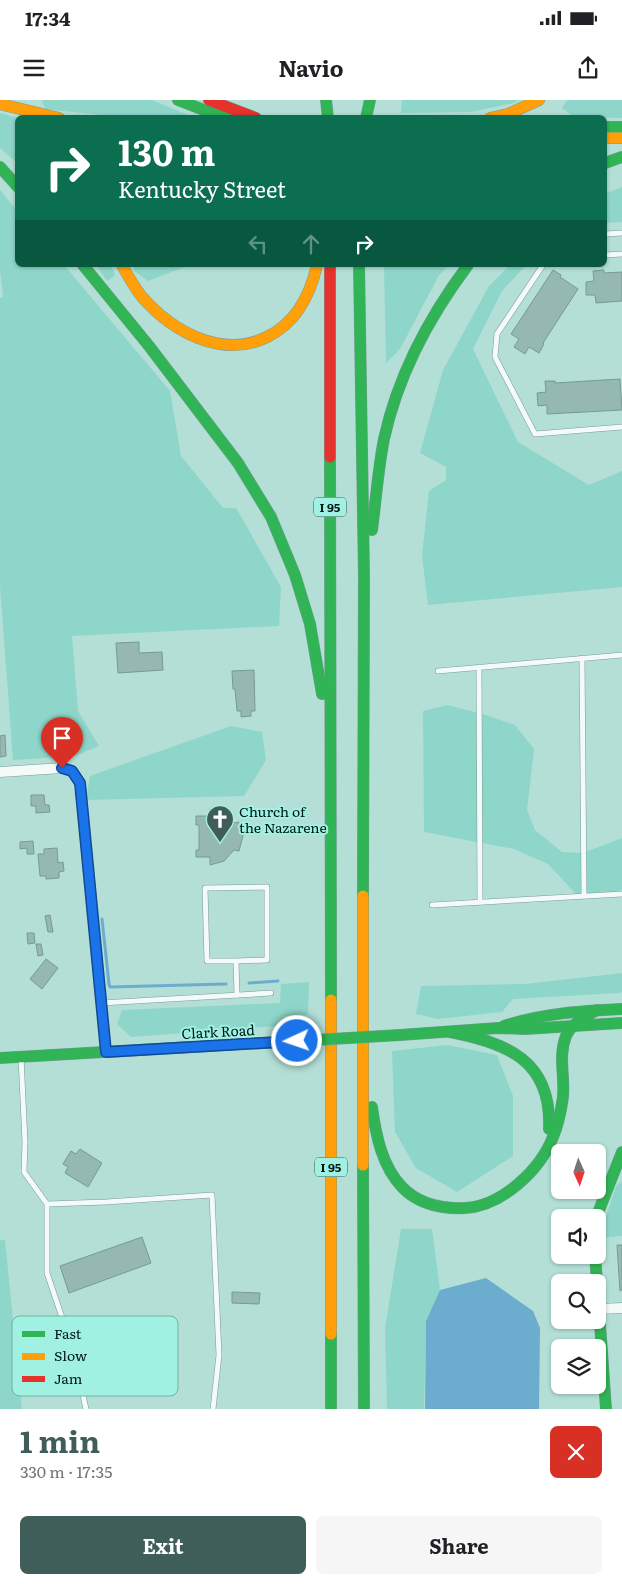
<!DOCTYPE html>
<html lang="en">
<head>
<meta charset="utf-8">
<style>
  :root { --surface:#fff; --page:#f6f6f6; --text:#202124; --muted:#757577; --accent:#3f5e59 }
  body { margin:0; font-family:Literata,serif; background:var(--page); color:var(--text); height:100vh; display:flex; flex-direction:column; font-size:19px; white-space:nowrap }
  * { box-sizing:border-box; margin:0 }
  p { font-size:16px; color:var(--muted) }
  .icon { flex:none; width:28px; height:28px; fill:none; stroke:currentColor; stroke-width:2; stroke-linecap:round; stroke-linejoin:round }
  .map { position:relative; height:1309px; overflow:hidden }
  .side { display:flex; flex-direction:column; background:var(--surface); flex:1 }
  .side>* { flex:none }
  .hud { position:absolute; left:15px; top:15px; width:592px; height:152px; border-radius:8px; box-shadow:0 1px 4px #0004; background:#0b6e4f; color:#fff; overflow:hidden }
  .needle { width:32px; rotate:177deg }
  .tools { position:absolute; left:551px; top:1044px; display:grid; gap:10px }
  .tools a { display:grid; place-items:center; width:55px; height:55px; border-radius:8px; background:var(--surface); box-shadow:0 1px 4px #0004; font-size:25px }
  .pin { position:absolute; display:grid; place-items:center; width:42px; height:42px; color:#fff; margin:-51px -21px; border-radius:50% 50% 50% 0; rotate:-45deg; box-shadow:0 0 5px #0007 }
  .pin .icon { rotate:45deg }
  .me { position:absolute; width:55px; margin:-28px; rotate:267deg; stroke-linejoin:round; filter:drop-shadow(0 0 4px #0008) }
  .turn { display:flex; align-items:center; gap:18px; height:105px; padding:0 20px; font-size:22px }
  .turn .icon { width:65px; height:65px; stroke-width:2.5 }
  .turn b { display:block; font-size:35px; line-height:42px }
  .lanes { display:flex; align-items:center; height:48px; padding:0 20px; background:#0003; justify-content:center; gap:25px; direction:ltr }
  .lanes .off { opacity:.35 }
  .round { display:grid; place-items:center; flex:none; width:52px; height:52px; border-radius:8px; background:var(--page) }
  .headline { display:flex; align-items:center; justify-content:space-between; height:85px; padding:0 20px }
  h1 { font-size:30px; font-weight:700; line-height:38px; color:var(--accent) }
  .action { display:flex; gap:10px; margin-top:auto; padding:10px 20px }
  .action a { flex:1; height:58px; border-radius:8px; background:var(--accent); color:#fff; font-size:20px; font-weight:700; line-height:58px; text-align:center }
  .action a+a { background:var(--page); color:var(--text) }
  .status { display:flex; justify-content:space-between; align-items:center; height:35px; padding:0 25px; background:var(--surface); direction:ltr }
  .status svg { height:14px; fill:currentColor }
  header { display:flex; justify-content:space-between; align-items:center; height:65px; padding:0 20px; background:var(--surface); font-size:22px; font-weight:700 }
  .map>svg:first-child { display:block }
</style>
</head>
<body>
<div class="status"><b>17:34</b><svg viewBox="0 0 49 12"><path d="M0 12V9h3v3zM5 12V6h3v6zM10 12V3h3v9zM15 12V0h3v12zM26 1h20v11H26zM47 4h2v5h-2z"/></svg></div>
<header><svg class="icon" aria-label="menu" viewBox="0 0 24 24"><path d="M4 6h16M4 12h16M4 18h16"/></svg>Navio<svg class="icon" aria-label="share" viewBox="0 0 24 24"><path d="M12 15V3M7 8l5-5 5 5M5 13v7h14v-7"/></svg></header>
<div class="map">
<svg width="622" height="1309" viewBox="0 0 622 1309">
  <rect width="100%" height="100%" fill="#b3dfd7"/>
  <!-- green -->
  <g fill="#8fd6ca">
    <path d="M42,0H152L193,17H120L45,9Z"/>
    <path d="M402,0H519L514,3L471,12L401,13Z"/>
    <path d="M567,0H622V18L574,17L562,8Z"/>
    <path d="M0,13L17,18V63L0,48Z"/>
    <path d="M622,87V122L605,123V94Z"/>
    <path d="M0,90L17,111L18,165H64L170,291L181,356L223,408H236L281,487L279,526L72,536L78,611L99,646L75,656L13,660L0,486V198L3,197L0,170Z"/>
    <path d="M96,165H111L115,175L107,181Z"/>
    <path d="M134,165H190L148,181L134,171Z"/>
    <path d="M384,165H449L439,175L400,249L386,263Z"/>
    <path d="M510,165H526L502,191L473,249L518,342L589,385L622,371V487L428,505L422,456L429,391L446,380V367L420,353L443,270L489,186Z"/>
    <path d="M447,605L486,615L515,625L534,649L527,710L535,730L562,752L583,753L622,738V790L600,797L576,794L548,764L514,749L424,732L423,611Z"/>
    <path d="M231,626L262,632L266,660L244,696L86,700L90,676Z"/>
    <path d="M622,873V892L620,893L513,899L502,912L438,919L416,914L421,886L525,884Z"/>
    <path d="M309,882L308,914L278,926L131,937L117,924L122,910L280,903L281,884Z"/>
    <path d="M447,945L497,955L513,996V1056L457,1092L416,1068L395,1032L392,951Z"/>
    <path d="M622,1081V1136L599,1138L616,1086Z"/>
    <path d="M401,1129H432L440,1190L426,1221L424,1309H387L385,1228Z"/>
    <path d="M0,1140H5L22,1309H0Z"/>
  </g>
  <!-- water -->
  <path fill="#6cadcf" d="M486,1178L533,1211L540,1228L539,1309H425L426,1221L440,1190Z"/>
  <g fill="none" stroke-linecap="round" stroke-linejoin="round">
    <!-- stream -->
    <g stroke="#6cadcf" stroke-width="3">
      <path d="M102,819L109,884L110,887L226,884"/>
      <path d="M249,883L278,881"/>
    </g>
  </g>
  <!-- building -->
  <g fill="#95b8b2" stroke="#769a94">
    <path d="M553,170L561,175L560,177L578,189L543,243L544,244L539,253L529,247L525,254L514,247L519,239L511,234Z"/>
    <path d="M604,170V173L622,172V201L596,203L595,195H586V182L594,181L593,171Z"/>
    <path d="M620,279L622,310L547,314V305L538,306L537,293L546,292L545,281H555V283Z"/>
    <path d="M139,542V553L162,552L163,570L118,573L116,543Z"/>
    <path d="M254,570L255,611H251V616L241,617V611H237L235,589H233L232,571Z"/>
    <path d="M5,635L6,656L0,657V636Z"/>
    <path d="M31,695H44L45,705H49L50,712L36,713V706H31Z"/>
    <path d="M210,709L224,712L235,723L239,722L243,736L239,751L234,750L224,761L210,765V757H196V750H199V725H196V716H210Z"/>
    <path d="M33,741L34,754H27V748L20,749V742Z"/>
    <path d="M57,748L58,763L63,762L64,771L59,772V778L46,779V776H40L38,754H44V749Z"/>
    <path d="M50,815L53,832H48L45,816Z"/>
    <path d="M27,833H34L35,843L28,844Z"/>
    <path d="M36,844H41L43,855L38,856Z"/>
    <path d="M46,859L58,868L42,889L30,879Z"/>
    <path d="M80,1049L102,1063L88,1087L65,1073L68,1067L63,1064L71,1051L76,1054Z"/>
    <path d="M142,1137L151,1163L69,1193L60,1166Z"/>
    <path d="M617,1145H622V1190L620,1191Z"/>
    <path d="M232,1192L260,1193L259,1204L232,1203Z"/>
  </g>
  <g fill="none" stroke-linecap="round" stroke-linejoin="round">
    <!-- lane casing -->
    <g stroke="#799c97" stroke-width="6">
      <g id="lane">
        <path d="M605,134L622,133"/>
        <path d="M605,155L622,154"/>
        <path d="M543,165L497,234L495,257L535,334L622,327"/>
        <path d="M582,558L584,796"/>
        <path d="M479,567L480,802"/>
        <path d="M438,571L622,555"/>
        <path d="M432,805L622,794"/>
        <path d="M236,861H207L205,788L267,787V860L236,861L237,895"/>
        <path d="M101,903L271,893"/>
        <path d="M21,957L25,1042L24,1072L47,1104V1173L73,1250L86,1309"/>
        <path d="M47,1104L106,1102L212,1095L219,1255L213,1309"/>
      </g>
    </g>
    <!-- street casing -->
    <g stroke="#799c97" stroke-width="11">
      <g id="street">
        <path d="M0,672L62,668L72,671L80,683L106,952"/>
        <path d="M598,1209L622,1208"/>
      </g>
    </g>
    <!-- fast casing -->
    <g stroke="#799c97" stroke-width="12">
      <g id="fast">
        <path d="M178,0L209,12L233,18"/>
        <path d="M326,0L328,18"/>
        <path d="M366,18L370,0"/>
        <path d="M605,27H622"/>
        <path d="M605,63L622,57"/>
        <path d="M0,67L18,87"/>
        <path d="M83,165L149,246L238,363L271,417L295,475L310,524L322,594"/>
        <path d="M359,165L364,477L363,796"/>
        <path d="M330,357L331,900"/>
        <path d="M372,430C376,400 378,369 384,339C398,275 429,217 468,165"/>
        <path d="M504,926C543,913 582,911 622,909"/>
        <path d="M450,932C508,943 552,961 549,1029"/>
        <path d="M400,935L498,928L525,929L622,923"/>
        <path d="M0,958L297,941"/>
        <path d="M372,1007C376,1036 382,1066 402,1087C419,1105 442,1109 465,1108C502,1106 540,1070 553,1037C559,1024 561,1011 563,997C565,977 558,956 566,936C572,923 585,917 597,910"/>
        <path d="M363,1065L364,1309"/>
        <path d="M596,1118L622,1052"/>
        <path d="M595,1155L597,1182"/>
        <path d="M598,1196L606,1309"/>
        <path d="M331,1234V1309"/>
      </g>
    </g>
    <!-- slow casing -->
    <g stroke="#799c97" stroke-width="12">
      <g id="slow">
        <path d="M0,4L59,18"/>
        <path d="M490,18L508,14L539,0"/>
        <path d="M605,38H622"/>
        <path d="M122,165C128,176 134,187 142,197C173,232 222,259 267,237C296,223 310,196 317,165"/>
        <path d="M331,900V1234"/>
        <path d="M363,1065V796"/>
      </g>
    </g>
    <!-- jam casing -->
    <g stroke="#799c97" stroke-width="12">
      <g id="jam">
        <path d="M209,0L256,18"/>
        <path d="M330,165V357"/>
      </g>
    </g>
    <!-- path -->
    <g stroke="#c6d4d1" stroke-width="2" stroke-dasharray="1 4" stroke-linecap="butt">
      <path d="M588,196L595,271"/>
      <path d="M570,204L588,202"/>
      <path d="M508,237L504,246L519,275L622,270"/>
    </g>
    <!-- lane -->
    <use href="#lane" stroke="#f4faf9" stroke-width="5"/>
    <!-- street -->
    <use href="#street" stroke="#f4faf9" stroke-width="10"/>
    <!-- fast -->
    <use href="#fast" stroke="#30b455" stroke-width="11"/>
    <!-- slow -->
    <use href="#slow" stroke="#ff9f0a" stroke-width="11"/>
    <!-- jam -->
    <use href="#jam" stroke="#e5322d" stroke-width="11"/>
    <!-- fast-bridge casing -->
    <g stroke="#799c97" stroke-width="12" stroke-linecap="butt">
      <path id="fast-bridge" d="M297,941L400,935"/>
    </g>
    <!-- fast-bridge -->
    <use href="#fast-bridge" stroke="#30b455" stroke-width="11"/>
  </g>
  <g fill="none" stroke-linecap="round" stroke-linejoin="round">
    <!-- route casing -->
    <g stroke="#114b97" stroke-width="12">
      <path id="route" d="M62,668L72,671L80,683L106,952L297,941"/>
    </g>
    <!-- route -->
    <use href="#route" stroke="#1a73e8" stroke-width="9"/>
  </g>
  <!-- icons -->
  <defs>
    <g id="church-pin" transform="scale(1.4375)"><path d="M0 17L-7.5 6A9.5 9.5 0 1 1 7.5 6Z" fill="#3f5e59" stroke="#a1f1e3"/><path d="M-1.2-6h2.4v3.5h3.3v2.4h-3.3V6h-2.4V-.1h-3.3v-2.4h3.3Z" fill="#fff"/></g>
  </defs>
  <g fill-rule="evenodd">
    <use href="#church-pin" x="220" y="719"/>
  </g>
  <g text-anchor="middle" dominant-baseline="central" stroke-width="4" stroke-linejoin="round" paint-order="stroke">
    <!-- shield labels -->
    <g fill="#a1f1e3" stroke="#315953" stroke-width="1">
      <rect x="314" y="397.5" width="32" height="19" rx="4"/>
      <rect x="315" y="1057.5" width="32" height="19" rx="4"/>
    </g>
    <g font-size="12" font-weight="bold" fill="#011815">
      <text x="330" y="407">I 95</text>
      <text x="331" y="1067">I 95</text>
    </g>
    <!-- poi labels -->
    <g font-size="14" fill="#011815" stroke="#a1f1e3" text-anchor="start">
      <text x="239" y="711">Church of<tspan x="239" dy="16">the Nazarene</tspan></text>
    </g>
    <!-- street labels -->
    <g font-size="14" fill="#011815" stroke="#a1f1e3">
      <text transform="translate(218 931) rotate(-3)">Clark Road</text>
    </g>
  </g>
  <!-- legend -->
  <rect x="12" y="1216" width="166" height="80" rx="8" fill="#a1f1e3" stroke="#71b0a5" stroke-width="1"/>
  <rect x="22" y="1231" width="23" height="6" fill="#30b455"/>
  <rect x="22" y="1253" width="23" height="7" fill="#ff9f0a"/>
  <rect x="22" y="1276" width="23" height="6" fill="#e5322d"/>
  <g font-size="14" fill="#011815">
    <text x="54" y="1239">Fast</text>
    <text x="54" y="1261">Slow</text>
    <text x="54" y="1284">Jam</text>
  </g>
</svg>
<div class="tools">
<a><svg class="needle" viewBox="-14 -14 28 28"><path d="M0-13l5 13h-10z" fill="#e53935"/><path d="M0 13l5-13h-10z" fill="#757577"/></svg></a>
<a><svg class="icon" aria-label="sound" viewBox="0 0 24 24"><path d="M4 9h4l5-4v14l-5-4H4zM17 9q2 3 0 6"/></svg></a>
<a><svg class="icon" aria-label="search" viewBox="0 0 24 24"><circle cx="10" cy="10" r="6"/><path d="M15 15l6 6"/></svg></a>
<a><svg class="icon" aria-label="layers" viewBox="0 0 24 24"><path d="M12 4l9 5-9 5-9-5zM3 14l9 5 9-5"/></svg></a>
</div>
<div class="pin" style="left:62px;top:668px;background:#d93025"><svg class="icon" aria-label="arrive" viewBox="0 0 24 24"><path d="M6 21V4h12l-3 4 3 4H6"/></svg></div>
<svg class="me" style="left:297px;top:941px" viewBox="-20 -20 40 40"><circle r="17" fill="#1a73e8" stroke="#fff" stroke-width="3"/><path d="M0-11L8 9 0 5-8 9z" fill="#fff"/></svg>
<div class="hud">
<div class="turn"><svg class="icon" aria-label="right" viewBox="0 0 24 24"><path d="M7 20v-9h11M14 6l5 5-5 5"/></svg><div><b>130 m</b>Kentucky Street</div></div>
<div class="lanes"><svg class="icon off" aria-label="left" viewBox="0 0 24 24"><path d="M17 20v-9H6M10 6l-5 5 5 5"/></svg><svg class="icon off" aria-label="ahead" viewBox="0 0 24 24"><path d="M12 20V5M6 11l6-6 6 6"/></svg><svg class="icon" aria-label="right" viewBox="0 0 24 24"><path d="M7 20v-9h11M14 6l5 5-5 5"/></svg></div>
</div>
</div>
<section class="side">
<div class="headline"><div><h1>1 min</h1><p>330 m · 17:35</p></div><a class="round" style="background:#d93025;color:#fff"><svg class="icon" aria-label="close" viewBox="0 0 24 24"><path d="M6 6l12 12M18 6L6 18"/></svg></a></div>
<div class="action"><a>Exit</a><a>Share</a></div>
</section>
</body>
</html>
